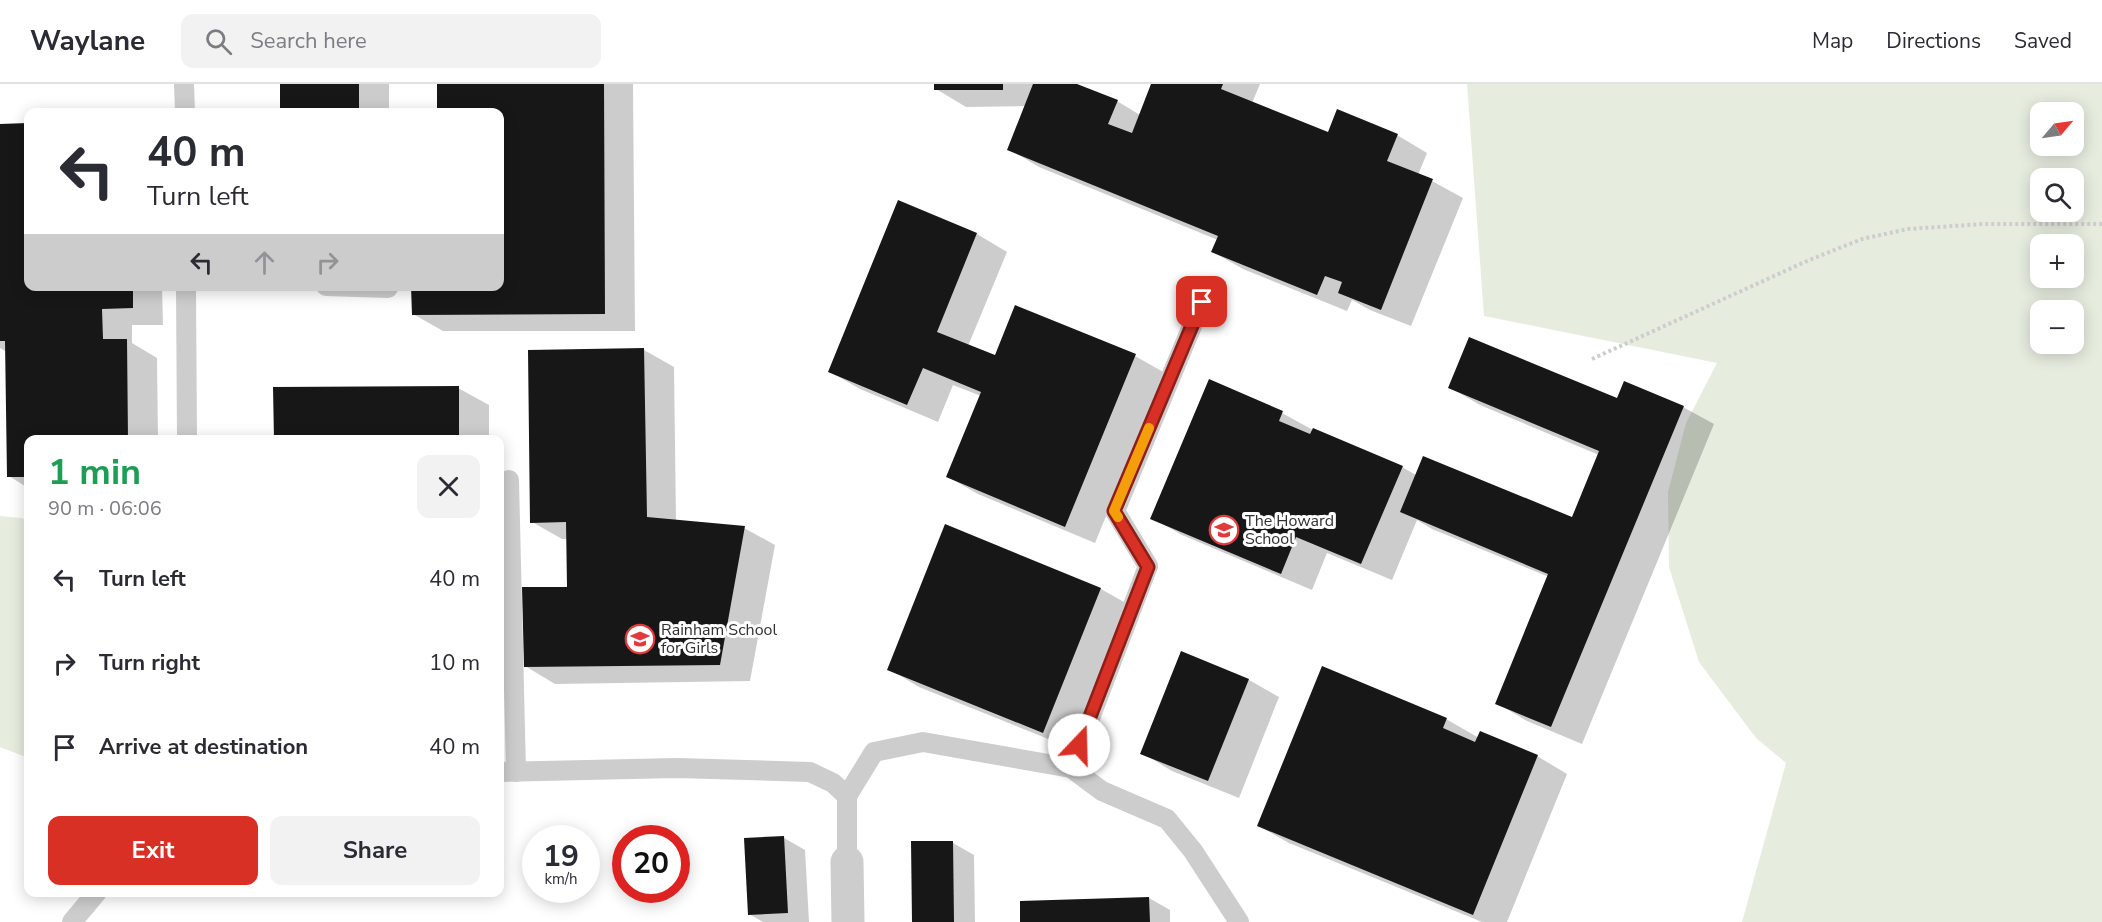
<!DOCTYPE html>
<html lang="en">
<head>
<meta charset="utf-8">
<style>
  :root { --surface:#fff; --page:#f2f2f3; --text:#2b2b33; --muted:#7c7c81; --line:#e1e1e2; --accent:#d93025 }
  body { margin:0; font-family:"Nunito Sans",sans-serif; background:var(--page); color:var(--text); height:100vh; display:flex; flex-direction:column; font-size:22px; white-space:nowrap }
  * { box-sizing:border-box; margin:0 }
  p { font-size:20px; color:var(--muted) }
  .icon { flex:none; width:33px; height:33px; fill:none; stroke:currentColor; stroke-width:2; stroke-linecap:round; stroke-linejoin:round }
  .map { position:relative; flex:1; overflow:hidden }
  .sheet { position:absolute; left:24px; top:351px; width:480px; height:462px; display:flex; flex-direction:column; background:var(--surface); border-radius:12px; box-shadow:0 3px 15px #0003 }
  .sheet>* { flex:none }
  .top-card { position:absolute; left:24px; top:24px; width:480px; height:183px; border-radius:12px; box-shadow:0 3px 15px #0003; background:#fff; color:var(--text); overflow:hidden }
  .needle { width:39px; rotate:61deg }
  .fabs { position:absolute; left:2030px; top:18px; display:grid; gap:12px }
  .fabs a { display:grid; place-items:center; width:54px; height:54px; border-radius:12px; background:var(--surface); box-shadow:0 3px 15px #0003; font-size:30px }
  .speed { position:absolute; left:522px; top:741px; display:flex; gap:12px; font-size:30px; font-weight:700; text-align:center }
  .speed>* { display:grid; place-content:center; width:78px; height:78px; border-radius:50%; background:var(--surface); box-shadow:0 3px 15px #0003; line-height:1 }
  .speed small { font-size:15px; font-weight:400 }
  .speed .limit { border:9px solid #d22; background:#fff; color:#111 }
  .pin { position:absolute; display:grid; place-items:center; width:51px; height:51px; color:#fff; margin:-26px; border-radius:12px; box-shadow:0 3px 9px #0006 }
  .me { position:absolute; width:66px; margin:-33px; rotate:21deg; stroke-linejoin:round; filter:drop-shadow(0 0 4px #0008) }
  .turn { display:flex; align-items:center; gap:21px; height:126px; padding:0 24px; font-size:27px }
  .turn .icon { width:78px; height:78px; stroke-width:2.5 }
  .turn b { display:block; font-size:42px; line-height:51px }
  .lanes { display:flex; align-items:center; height:57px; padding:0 24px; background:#0003; justify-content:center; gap:30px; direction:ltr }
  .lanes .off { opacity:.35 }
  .round { display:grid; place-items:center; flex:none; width:63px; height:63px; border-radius:12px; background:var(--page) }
  .summary { display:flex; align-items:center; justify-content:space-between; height:102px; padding:0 24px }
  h1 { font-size:36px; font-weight:700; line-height:45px; color:#1e9e55 }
  .cta { display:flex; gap:12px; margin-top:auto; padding:12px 24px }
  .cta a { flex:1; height:69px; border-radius:12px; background:var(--accent); color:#fff; font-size:24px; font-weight:700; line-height:69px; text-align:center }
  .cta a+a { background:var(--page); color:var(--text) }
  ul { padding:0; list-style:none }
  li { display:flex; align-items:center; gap:18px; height:84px; padding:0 24px }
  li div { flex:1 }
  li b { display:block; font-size:22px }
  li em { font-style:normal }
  header { display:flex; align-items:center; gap:36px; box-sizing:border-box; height:84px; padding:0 30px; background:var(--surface); border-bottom:2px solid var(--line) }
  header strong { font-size:28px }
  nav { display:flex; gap:33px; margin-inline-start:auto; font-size:21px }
  .search { width:420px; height:54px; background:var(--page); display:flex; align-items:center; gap:15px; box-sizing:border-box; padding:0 21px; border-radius:12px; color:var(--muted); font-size:22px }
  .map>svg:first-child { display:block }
</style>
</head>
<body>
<header>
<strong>Waylane</strong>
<div class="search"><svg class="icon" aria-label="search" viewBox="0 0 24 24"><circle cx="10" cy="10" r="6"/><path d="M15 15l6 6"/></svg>Search here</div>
<nav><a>Map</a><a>Directions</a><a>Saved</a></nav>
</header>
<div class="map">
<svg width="2102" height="838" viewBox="0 0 2102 838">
  <rect width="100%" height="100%" fill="#fff"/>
  <!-- green -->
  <g fill="#e6eddf" fill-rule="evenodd">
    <path d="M1467,0H2102V838H1742L1786,679L1756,654L1699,578L1669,483L1668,408L1686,339L1717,279L1484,232ZM2040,28H2073V62H2040ZM2040,94H2073V128H2040ZM2040,160H2073V194H2040ZM2040,226H2073V260H2040Z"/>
    <path d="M0,432L22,434L28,438V671L23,672L0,663Z"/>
  </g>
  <!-- shadow -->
  <g fill="#0003">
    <rect x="281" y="0" width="108" height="28"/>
    <path d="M439,0H633L635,247H443L413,230L500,202V28H439Z"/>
    <path d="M936,0H1033V4L1035,0H1073L1117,17L1140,31L1153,0H1260L1252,19L1329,50L1397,51L1427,69L1418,91L1432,97L1463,114L1411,242L1370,226L1352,216L1347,227L1243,185L1213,168L1218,156L1039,83L1009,65L1026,22L966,23L936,5Z"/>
    <path d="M0,41H28V202H162L163,241H132V259L157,274L158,356H28V404L9,392L7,268L0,264Z"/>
    <path d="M899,118L977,150L1007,168L968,262L996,273L1135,272L1165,289L1095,459L978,410L948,393L981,312L953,301L938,338L860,305L830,288Z"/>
    <path d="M644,266L674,283L676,437L744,444L775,461L750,597L555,600L525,582L569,504L568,455H562L532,438Z"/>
    <path d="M1209,297L1282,329L1313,346L1402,383L1416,391L1572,435L1599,371L1480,321L1449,303L1617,316L1683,323L1714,340L1582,660L1527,637L1497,619L1549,493L1432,445L1417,436L1392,496L1327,469L1312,506L1182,451L1152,434Z"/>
    <path d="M458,304L489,321V356H275Z"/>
    <path d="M946,442L1101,505L1131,522L1073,665L919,603L889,585Z"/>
    <path d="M1182,569L1249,596L1279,613L1239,714L1172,687L1142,669Z"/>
    <path d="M1446,635L1479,654L1537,672L1567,690L1507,838H1482L1289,759L1259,742Z"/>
    <path d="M784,754L805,766L809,838H763L749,830Z"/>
    <path d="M953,759L974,771L975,838H914Z"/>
    <path d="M1149,814L1170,826V838H1022Z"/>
  </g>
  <!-- building -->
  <g fill="#171717">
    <rect x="280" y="0" width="79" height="28"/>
    <path d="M437,0H604L605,230L412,231L411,202H500V28H437Z"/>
    <rect x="934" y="0" width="69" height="6"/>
    <path d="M1033,0H1077L1118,16L1108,40L1132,49L1151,0H1223L1221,5L1328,48L1337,25L1398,50L1387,77L1433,95L1381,226L1338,209L1342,198L1325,192L1317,211L1211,168L1218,152L1007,66Z"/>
    <path d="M28,39V202H133V224L102,225L103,255H127L128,356H28V393H7L5,257H0V40Z"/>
    <path d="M898,116L977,149L937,248L995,271L1015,221L1136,270L1065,443L946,393L981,308L923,284L907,321L828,288Z"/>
    <path d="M1469,253L1617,314L1624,297L1684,322L1551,643L1495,620L1548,490L1400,428L1423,372L1572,433L1599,367L1448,304Z"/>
    <path d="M644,264L647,433L745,442L720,581L524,583L522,503H567L566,438L530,439L528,266Z"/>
    <path d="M1209,295L1283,327L1279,337L1310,350L1313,344L1403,382L1361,480L1296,453L1281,490L1150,435Z"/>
    <path d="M459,302V356H274L273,303Z"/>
    <path d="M945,440L1101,504L1043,649L887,586Z"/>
    <path d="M1181,567L1249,595L1208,697L1140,670Z"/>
    <path d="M1322,582L1447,634L1443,644L1475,658L1480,647L1538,671L1473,831L1257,742Z"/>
    <path d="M784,752L788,829L748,831L744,754Z"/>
    <path d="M911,757H953L954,838H912Z"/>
    <path d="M1149,813L1150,838H1020V817Z"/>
  </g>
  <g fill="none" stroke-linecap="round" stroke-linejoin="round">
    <!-- path -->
    <path stroke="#cdcdcd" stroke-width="4" stroke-dasharray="3 3" stroke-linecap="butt" d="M1592,275L1807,177L1862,155L1908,145L1983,140H2102"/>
    <!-- service -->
    <g stroke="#cdcdcd" stroke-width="20">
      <path d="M184,0L185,28"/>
      <path d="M186,202L187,356"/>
      <path d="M326,202L388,204"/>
      <path d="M509,396L516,688"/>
      <path d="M1071,684L1102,707L1167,735L1193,767L1239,838"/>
      <path d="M500,688L677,684L810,688L833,699L847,712"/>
      <path d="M847,778V712L874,668L923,658L1071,684L1148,482L1115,427L1202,218"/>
      <path d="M72,838L97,808"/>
    </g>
    <!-- minor -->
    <path stroke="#cdcdcd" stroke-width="33" d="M847,778L848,838"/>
  </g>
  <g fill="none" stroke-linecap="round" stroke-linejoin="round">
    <!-- route casing -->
    <g stroke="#8d1f18" stroke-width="15">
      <path id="route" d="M1079,661L1148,483L1114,427L1202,218"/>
    </g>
    <!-- route -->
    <use href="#route" stroke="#d93025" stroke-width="10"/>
    <!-- slow -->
    <path stroke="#f59e0b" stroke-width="10" d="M1118,433L1114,427L1149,344"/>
  </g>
  <!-- icons -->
  <defs>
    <g id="school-ring" transform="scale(1.5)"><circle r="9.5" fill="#fff" stroke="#e03a3d" stroke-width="1.5"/><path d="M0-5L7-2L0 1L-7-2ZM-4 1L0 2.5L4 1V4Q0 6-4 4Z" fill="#e03a3d"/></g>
  </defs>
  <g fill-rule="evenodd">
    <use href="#school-ring" x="1224" y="446"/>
    <use href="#school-ring" x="640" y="555"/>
  </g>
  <g text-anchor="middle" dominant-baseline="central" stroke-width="6" stroke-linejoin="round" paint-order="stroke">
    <!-- poi labels -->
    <g font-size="16" fill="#303030" stroke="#fff" text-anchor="start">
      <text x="1245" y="437">The Howard<tspan x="1245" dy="18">School</tspan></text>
      <text x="661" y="546">Rainham School<tspan x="661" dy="18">for Girls</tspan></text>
    </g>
  </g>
</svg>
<div class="fabs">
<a><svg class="needle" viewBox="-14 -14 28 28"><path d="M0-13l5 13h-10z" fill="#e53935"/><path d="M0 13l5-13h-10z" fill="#7c7c81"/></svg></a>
<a><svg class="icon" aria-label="search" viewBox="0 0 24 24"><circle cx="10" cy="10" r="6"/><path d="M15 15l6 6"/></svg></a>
<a>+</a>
<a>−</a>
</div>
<div class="speed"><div>19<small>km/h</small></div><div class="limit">20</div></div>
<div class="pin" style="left:1202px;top:218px;background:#d93025"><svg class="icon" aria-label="arrive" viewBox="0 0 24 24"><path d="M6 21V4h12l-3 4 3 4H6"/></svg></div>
<svg class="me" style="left:1079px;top:661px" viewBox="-20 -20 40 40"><circle r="19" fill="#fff"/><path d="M0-13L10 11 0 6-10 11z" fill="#d93025"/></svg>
<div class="top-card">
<div class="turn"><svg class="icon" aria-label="left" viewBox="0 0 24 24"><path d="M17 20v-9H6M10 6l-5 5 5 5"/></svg><div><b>40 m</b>Turn left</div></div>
<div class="lanes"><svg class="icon" aria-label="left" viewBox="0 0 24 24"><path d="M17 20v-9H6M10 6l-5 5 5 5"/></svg><svg class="icon off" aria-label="ahead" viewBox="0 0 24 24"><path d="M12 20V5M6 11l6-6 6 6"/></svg><svg class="icon off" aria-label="right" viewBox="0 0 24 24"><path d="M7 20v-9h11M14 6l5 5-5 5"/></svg></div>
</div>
<section class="sheet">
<div class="summary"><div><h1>1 min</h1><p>90 m · 06:06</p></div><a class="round"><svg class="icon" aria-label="close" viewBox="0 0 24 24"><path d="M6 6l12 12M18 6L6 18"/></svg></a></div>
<ul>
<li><svg class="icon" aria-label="left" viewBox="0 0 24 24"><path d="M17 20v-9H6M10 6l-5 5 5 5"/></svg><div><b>Turn left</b></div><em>40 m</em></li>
<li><svg class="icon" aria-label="right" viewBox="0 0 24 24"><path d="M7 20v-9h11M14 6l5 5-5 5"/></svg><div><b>Turn right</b></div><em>10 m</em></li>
<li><svg class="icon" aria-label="arrive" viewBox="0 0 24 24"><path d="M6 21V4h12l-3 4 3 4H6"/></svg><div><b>Arrive at destination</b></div><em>40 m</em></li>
</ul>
<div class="cta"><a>Exit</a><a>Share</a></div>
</section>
</div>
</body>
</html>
